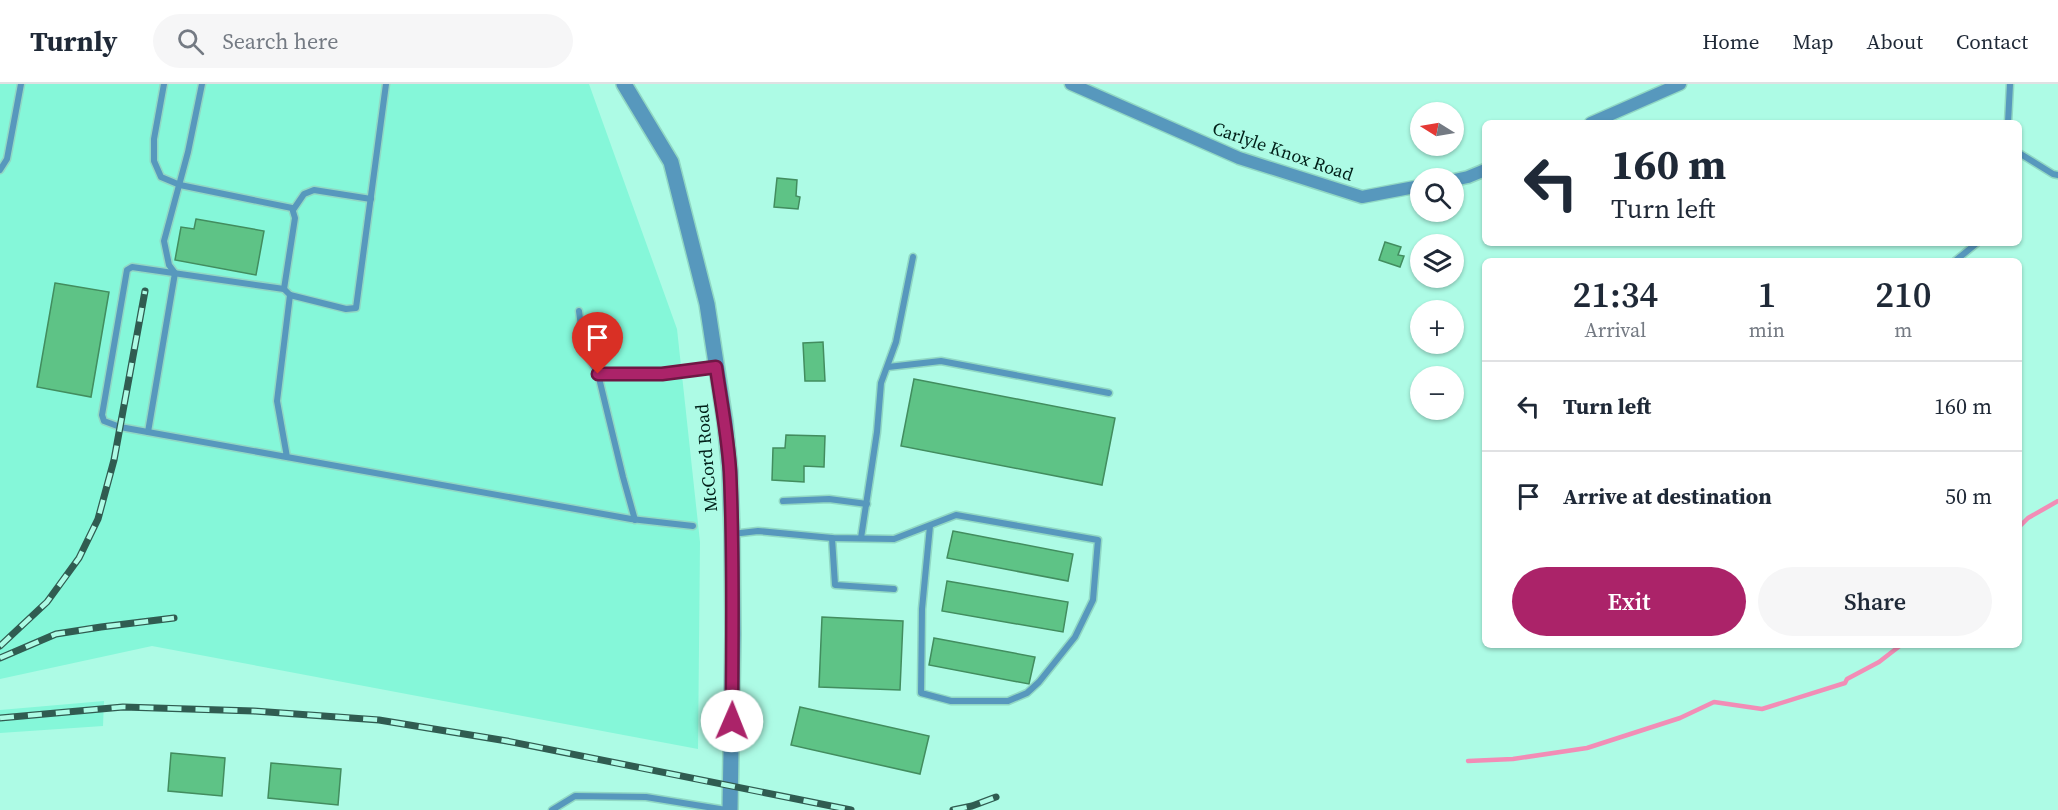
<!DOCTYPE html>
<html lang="en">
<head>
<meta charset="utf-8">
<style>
  :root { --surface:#fff; --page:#f6f6f7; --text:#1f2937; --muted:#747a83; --line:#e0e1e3; --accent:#ab2369 }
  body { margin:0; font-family:"Source Serif 4",serif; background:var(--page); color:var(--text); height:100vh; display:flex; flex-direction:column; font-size:22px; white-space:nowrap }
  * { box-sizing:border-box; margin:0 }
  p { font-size:20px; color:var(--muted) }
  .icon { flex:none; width:33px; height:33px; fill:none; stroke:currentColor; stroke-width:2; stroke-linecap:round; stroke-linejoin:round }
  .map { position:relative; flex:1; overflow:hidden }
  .panel { position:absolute; left:1482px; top:174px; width:540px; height:390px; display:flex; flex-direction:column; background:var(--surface); border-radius:9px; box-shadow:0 2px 4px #0004 }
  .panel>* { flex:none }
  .hud { position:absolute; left:1482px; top:36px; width:540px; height:126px; border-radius:9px; box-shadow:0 2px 4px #0004; background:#fff; color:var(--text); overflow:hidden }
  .needle { width:39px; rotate:281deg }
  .buttons { position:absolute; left:1410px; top:18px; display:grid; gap:12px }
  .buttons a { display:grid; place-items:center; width:54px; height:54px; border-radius:50%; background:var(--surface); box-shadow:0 2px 4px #0004; font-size:30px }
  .pin { position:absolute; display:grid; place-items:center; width:51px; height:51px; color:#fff; margin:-62px -26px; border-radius:50% 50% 50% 0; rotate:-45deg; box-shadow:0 0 6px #0007 }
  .pin .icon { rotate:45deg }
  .me { position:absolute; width:66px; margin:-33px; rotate:1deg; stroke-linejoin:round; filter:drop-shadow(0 0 4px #0008) }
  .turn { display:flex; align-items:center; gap:21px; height:126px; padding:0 30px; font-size:27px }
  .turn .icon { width:78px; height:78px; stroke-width:2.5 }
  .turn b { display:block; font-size:42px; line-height:51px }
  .eta { display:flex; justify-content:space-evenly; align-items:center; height:102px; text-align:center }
  .eta b { font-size:36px; font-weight:600; line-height:42px }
  .button { display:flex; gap:12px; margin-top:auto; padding:12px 30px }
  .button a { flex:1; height:69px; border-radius:36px; background:var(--accent); color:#fff; font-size:24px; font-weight:600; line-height:69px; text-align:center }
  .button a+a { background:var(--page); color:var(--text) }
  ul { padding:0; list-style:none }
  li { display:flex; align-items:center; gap:18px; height:90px; padding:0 30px; border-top:2px solid var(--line) }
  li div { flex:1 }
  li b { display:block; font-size:22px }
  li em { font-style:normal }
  header { display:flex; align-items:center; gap:36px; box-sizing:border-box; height:84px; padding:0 30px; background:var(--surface); border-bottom:2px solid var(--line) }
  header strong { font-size:28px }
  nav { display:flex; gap:33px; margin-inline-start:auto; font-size:21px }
  .search { width:420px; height:54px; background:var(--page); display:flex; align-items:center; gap:15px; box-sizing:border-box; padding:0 21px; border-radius:33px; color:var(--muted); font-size:22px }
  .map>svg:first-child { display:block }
</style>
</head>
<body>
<header>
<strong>Turnly</strong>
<div class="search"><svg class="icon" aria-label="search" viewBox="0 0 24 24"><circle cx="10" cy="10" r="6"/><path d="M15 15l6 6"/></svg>Search here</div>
<nav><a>Home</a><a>Map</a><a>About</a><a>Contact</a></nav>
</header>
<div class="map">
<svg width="2058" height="726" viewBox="0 0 2058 726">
  <rect width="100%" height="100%" fill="#adfbe5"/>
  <!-- built -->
  <g fill="#85f7d9">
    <path d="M0,0H589L677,245L700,458L698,665L152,562L0,595Z"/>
    <path d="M104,617L103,642L0,649V626Z"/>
  </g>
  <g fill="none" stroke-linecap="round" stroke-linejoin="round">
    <!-- stream -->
    <g stroke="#f28db6" stroke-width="4.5">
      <path d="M2019,443L2028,434L2058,417"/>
      <path d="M1468,677L1513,675L1587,664L1680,634L1714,618L1762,625L1845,599L1847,595L1879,578L1901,561"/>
    </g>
  </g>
  <!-- building -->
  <g fill="#5ec386" stroke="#428d5f" stroke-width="1.5">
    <path d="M777,94L797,96L796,112L800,113L798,125L774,123Z"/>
    <path d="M196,135L264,147L256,191L175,176L181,143L194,145Z"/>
    <path d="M1385,158L1401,163L1398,171L1404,172L1400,183L1379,176Z"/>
    <path d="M55,199L109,208L91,313L37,303Z"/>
    <path d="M823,258L825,297H805L803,259Z"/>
    <path d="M914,295L1115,334L1102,401L901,362Z"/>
    <path d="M786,351L825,352L824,383L804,382V398L772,396L773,364H785Z"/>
    <path d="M953,447L1073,470L1068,497L947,474Z"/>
    <path d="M947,497L1068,518L1063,548L942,527Z"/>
    <path d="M822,533L903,537L900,606L819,603Z"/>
    <path d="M934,554L1035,573L1029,600L929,581Z"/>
    <path d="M800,623L929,652L920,690L791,661Z"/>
    <path d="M171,669L225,674L222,712L168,707Z"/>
    <path d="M271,679L341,685L338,721L268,714Z"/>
  </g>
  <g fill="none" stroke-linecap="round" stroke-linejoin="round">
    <!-- service casing -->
    <g stroke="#91d8c4" stroke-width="9">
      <g id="service">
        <path d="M164,0L154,55V77L161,93L180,101L292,124L295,134L284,205"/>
        <path d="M2008,39L2010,0"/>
        <path d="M2019,69L2053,90L2058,91"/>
        <path d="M0,86L7,75L21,0"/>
        <path d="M293,126L304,110L314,106L371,115"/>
        <path d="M1955,177L1977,159"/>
        <path d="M290,211L346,225L356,224L386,0"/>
        <path d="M579,227L582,250L589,275L598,290L623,393L635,436"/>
        <path d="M888,283L941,277L1109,309"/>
        <path d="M598,290H662L716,283"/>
        <path d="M148,348L175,189L169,181L164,157L188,68L202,0"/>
        <path d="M287,373L277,317L290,211L284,205L132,183L127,186L102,331L104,337L120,343L631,435L693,442"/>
        <path d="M783,417L829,415L867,420"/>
        <path d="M732,450L758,447L832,454L894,455L956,431L1098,456L1093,516L1075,553L1039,598L1027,609L1008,617H951L921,609L922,525L930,442"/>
        <path d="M832,454L835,501L894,505"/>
        <path d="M861,454L877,348L881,299L896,258L913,173"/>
        <path d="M552,726L575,712L646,713L726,726"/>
      </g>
    </g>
    <!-- minor casing -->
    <g stroke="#91d8c4" stroke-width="15">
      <g id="minor">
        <path d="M1071,0L1239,74L1362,113L1420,102"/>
        <path d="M1591,39L1680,0"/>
        <path d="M1454,96L1468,93L1485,86"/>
      </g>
    </g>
    <!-- tertiary casing -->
    <g stroke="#91d8c4" stroke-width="18">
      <path id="tertiary" d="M624,0L671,78L707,220L725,338L730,387L732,450L733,550L730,726"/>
    </g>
    <!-- service -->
    <use href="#service" stroke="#5798bd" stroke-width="6"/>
    <!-- minor -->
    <use href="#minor" stroke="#5798bd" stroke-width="12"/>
    <!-- tertiary -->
    <use href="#tertiary" stroke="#5798bd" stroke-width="15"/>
    <!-- rail casing -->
    <g stroke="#305c51" stroke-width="7">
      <g id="rail">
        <path d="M0,562L47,518L79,474L98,435L114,376L145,207"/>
        <path d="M0,574L56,550L101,543L174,534"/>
        <path d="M0,634L123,623L254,627L379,636L507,657L851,726"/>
        <path d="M953,726L972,722L996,713"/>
      </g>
    </g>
    <!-- rail -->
    <use href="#rail" stroke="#adfbe5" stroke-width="4.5" stroke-dasharray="14" stroke-linecap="butt"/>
  </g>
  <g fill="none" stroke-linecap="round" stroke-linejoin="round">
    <!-- route casing -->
    <g stroke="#6f1744" stroke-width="15">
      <path id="route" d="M598,290H662L716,283C721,318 728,353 730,388C734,471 732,554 732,637"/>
    </g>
    <!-- route -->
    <use href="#route" stroke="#ab2369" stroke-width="10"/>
  </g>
  <g text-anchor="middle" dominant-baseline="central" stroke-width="4.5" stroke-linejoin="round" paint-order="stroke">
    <!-- street labels -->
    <g font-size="18" fill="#001f18" stroke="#adfbe5">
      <text transform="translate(1283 67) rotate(19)">Carlyle Knox Road</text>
      <text transform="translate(706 374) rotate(-95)">McCord Road</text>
    </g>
  </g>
</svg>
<div class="buttons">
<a><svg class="needle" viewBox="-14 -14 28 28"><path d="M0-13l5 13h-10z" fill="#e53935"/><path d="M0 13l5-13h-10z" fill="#747a83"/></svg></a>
<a><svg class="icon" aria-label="search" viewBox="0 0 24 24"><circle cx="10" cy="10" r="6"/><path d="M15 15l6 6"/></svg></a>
<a><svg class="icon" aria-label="layers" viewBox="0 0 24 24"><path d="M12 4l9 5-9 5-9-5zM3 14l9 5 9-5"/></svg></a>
<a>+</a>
<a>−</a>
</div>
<div class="pin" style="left:598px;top:290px;background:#d93025"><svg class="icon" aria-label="arrive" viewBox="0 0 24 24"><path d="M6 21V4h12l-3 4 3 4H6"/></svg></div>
<svg class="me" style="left:732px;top:637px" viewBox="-20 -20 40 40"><circle r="19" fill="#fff"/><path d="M0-13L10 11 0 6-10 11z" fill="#ab2369"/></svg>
<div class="hud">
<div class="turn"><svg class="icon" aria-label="left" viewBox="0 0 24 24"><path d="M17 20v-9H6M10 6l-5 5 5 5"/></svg><div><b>160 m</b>Turn left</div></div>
</div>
<section class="panel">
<div class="eta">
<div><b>21:34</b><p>Arrival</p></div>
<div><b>1</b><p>min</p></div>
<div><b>210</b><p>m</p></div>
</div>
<ul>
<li><svg class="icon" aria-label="left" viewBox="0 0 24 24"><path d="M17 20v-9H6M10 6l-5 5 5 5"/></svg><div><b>Turn left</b></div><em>160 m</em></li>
<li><svg class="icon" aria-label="arrive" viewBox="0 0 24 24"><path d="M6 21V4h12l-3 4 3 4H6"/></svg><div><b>Arrive at destination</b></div><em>50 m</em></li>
</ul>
<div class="button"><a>Exit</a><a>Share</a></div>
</section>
</div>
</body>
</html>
